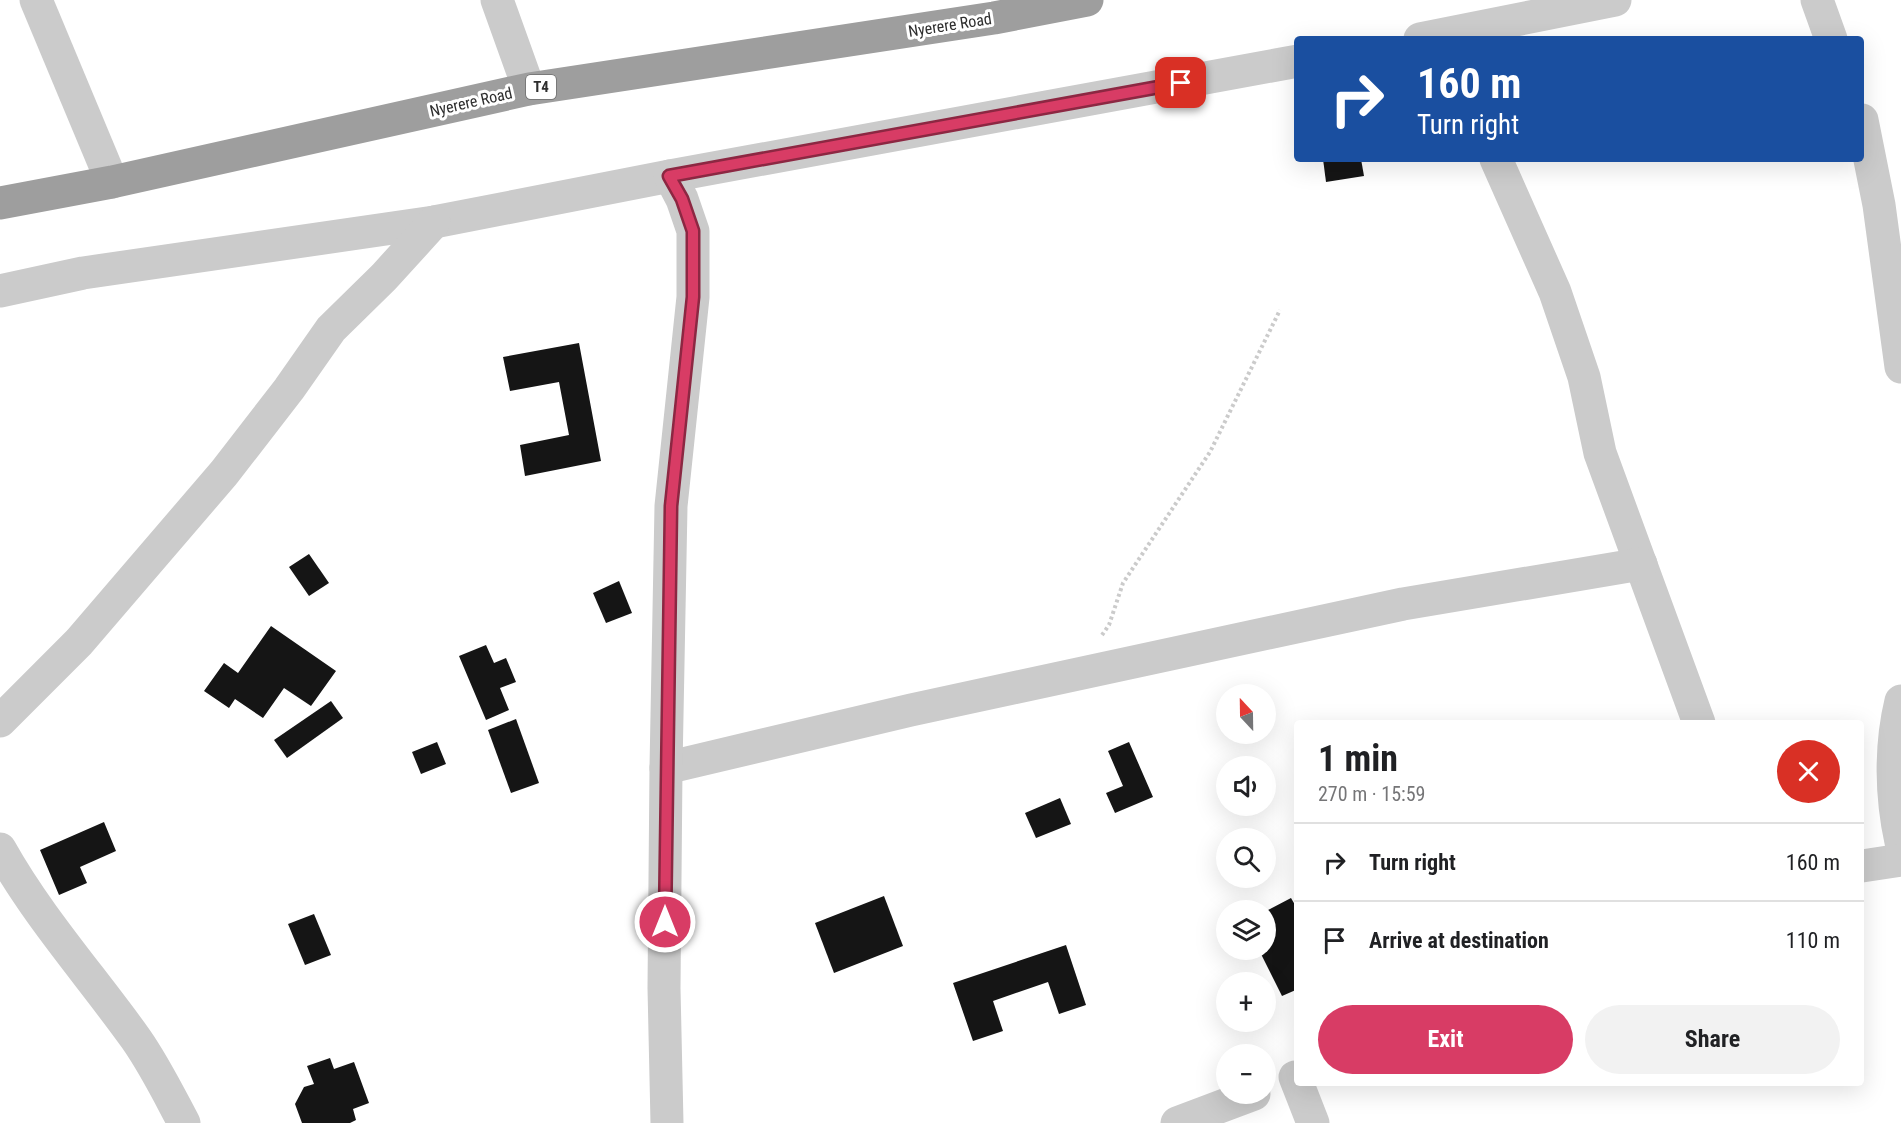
<!DOCTYPE html>
<html lang="en">
<head>
<meta charset="utf-8">
<style>
  :root { --surface:#fff; --page:#f2f2f2; --text:#202124; --muted:#757577; --line:#e0e0e0; --accent:#d83c65 }
  body { margin:0; font-family:"Roboto Condensed",sans-serif; background:var(--page); color:var(--text); height:100vh; display:flex; flex-direction:column; font-size:22px; white-space:nowrap }
  * { box-sizing:border-box; margin:0 }
  p { font-size:20px; color:var(--muted) }
  .icon { flex:none; width:33px; height:33px; fill:none; stroke:currentColor; stroke-width:2; stroke-linecap:round; stroke-linejoin:round }
  .map { position:relative; flex:1; overflow:hidden }
  .sheet { position:absolute; left:1294px; top:720px; width:570px; height:366px; display:flex; flex-direction:column; background:var(--surface); border-radius:6px; box-shadow:0 6px 24px #0002 }
  .sheet>* { flex:none }
  .banner { position:absolute; left:1294px; top:36px; width:570px; height:126px; border-radius:6px; box-shadow:0 6px 24px #0002; background:#1a4fa0; color:#fff; overflow:hidden }
  .needle { width:39px; rotate:338deg }
  .buttons { position:absolute; left:1216px; top:684px; display:grid; gap:12px }
  .buttons a { display:grid; place-items:center; width:60px; height:60px; border-radius:50%; background:var(--surface); box-shadow:0 6px 24px #0002; font-size:30px }
  .pin { position:absolute; display:grid; place-items:center; width:51px; height:51px; color:#fff; margin:-26px; border-radius:12px; box-shadow:0 3px 9px #0006 }
  .me { position:absolute; width:66px; margin:-33px; rotate:0deg; stroke-linejoin:round; filter:drop-shadow(0 0 4px #0008) }
  .turn { display:flex; align-items:center; gap:21px; height:126px; padding:0 24px; font-size:27px }
  .turn .icon { width:78px; height:78px; stroke-width:2.5 }
  .turn b { display:block; font-size:42px; line-height:51px }
  .round { display:grid; place-items:center; flex:none; width:63px; height:63px; border-radius:32px; background:var(--page) }
  .headline { display:flex; align-items:center; justify-content:space-between; height:102px; padding:0 24px }
  h1 { font-size:36px; font-weight:700; line-height:45px }
  .button { display:flex; gap:12px; margin-top:auto; padding:12px 24px }
  .button a { flex:1; height:69px; border-radius:36px; background:var(--accent); color:#fff; font-size:24px; font-weight:700; line-height:69px; text-align:center }
  .button a+a { background:var(--page); color:var(--text) }
  ul { padding:0; list-style:none }
  li { display:flex; align-items:center; gap:18px; height:78px; padding:0 24px; border-top:2px solid var(--line) }
  li div { flex:1 }
  li b { display:block; font-size:22px }
  li em { font-style:normal }
  .map>svg:first-child { display:block }
</style>
</head>
<body>
<div class="map">
<svg width="1901" height="1123" viewBox="0 0 1901 1123">
  <rect width="100%" height="100%" fill="#fff"/>
  <!-- building -->
  <g fill="#151515">
    <path d="M1323,159H1361L1364,176L1326,182Z"/>
    <path d="M579,343L601,461L525,476L520,445L569,435L559,382L510,391L503,357Z"/>
    <path d="M309,554L329,583L309,596L289,567Z"/>
    <path d="M619,581L632,613L606,623L593,593Z"/>
    <path d="M271,626L336,671L311,706L284,688L263,718L235,699L229,708L204,691L224,663L238,673Z"/>
    <path d="M486,645L494,663L506,658L516,682L500,688L509,710L486,720L459,656Z"/>
    <path d="M331,701L343,718L287,758L274,740Z"/>
    <path d="M516,719L539,783L511,793L488,730Z"/>
    <path d="M437,742L446,764L421,774L412,752Z"/>
    <path d="M1129,742L1153,797L1115,813L1106,793L1123,786L1108,751Z"/>
    <path d="M1060,798L1071,824L1036,838L1025,813Z"/>
    <path d="M104,822L116,851L80,867L87,883L59,895L40,850Z"/>
    <path d="M884,896L903,946L834,973L815,923Z"/>
    <path d="M1291,898L1298,910V989L1282,996L1259,950H1266V911Z"/>
    <path d="M314,914L331,955L305,965L288,924Z"/>
    <path d="M1066,945L1086,1005L1059,1014L1048,982L993,1001L1003,1031L973,1041L953,983Z"/>
    <path d="M330,1058L334,1069L354,1062L369,1103L353,1109L356,1120L350,1123H302L295,1104L304,1087L314,1084L307,1066Z"/>
  </g>
  <g fill="none" stroke-linecap="round" stroke-linejoin="round">
    <!-- path -->
    <path stroke="#cbcbcb" stroke-width="4" stroke-dasharray="3 3" stroke-linecap="butt" d="M1102,635L1109,625L1123,583L1210,452L1280,310"/>
    <!-- minor -->
    <g stroke="#cbcbcb" stroke-width="33">
      <path d="M36,0L112,182"/>
      <path d="M497,0L529,89"/>
      <path d="M1817,0L1831,39"/>
      <path d="M1420,39L1615,0"/>
      <path d="M1862,120L1879,205L1901,367"/>
      <path d="M1496,159L1555,292L1584,377L1600,453L1699,723"/>
      <path d="M0,291L83,273L434,222L670,176L1298,61"/>
      <path d="M1901,701C1890,746 1891,797 1901,842"/>
      <path d="M0,721L79,642L224,473L289,389L331,329L384,277L434,222"/>
      <path d="M666,768L911,710L1403,604L1641,564"/>
      <path d="M0,849C38,917 91,976 136,1039C155,1066 169,1095 184,1123"/>
      <path d="M1862,866L1901,860"/>
      <path d="M1295,1077L1313,1123"/>
      <path d="M667,1123L664,988L666,768L671,506L693,297V231L682,199L670,176"/>
      <path d="M1177,1123L1254,1094"/>
    </g>
    <!-- trunk -->
    <path stroke="#9e9e9e" stroke-width="33" d="M0,203L112,182L529,89L994,18L1087,0"/>
  </g>
  <g fill="none" stroke-linecap="round" stroke-linejoin="round">
    <!-- route casing -->
    <g stroke="#8c2742" stroke-width="15">
      <path id="route" d="M665,922L671,506L693,297V231L682,199L669,176L1181,83"/>
    </g>
    <!-- route -->
    <use href="#route" stroke="#d83c65" stroke-width="10"/>
  </g>
  <g text-anchor="middle" dominant-baseline="central" stroke-width="6" stroke-linejoin="round" paint-order="stroke">
    <!-- shield labels -->
    <rect fill="#fff" stroke="#6d6d6d" stroke-width="1.5" x="526" y="75" width="30" height="24" rx="4.5"/>
    <g font-size="15" font-weight="bold" fill="#2e2e2e">
      <text x="541" y="87">T4</text>
    </g>
    <!-- street labels -->
    <g font-size="16" fill="#2e2e2e" stroke="#fff">
      <text transform="translate(950 25) rotate(-9)">Nyerere Road</text>
      <text transform="translate(471 102) rotate(-13)">Nyerere Road</text>
    </g>
  </g>
</svg>
<div class="buttons">
<a><svg class="needle" viewBox="-14 -14 28 28"><path d="M0-13l5 13h-10z" fill="#e53935"/><path d="M0 13l5-13h-10z" fill="#757577"/></svg></a>
<a><svg class="icon" aria-label="sound" viewBox="0 0 24 24"><path d="M4 9h4l5-4v14l-5-4H4zM17 9q2 3 0 6"/></svg></a>
<a><svg class="icon" aria-label="search" viewBox="0 0 24 24"><circle cx="10" cy="10" r="6"/><path d="M15 15l6 6"/></svg></a>
<a><svg class="icon" aria-label="layers" viewBox="0 0 24 24"><path d="M12 4l9 5-9 5-9-5zM3 14l9 5 9-5"/></svg></a>
<a>+</a>
<a>−</a>
</div>
<div class="pin" style="left:1181px;top:83px;background:#d93025"><svg class="icon" aria-label="arrive" viewBox="0 0 24 24"><path d="M6 21V4h12l-3 4 3 4H6"/></svg></div>
<svg class="me" style="left:665px;top:922px" viewBox="-20 -20 40 40"><circle r="17" fill="#d83c65" stroke="#fff" stroke-width="3"/><path d="M0-11L8 9 0 5-8 9z" fill="#fff"/></svg>
<div class="banner">
<div class="turn"><svg class="icon" aria-label="right" viewBox="0 0 24 24"><path d="M7 20v-9h11M14 6l5 5-5 5"/></svg><div><b>160 m</b>Turn right</div></div>
</div>
<section class="sheet">
<div class="headline"><div><h1>1 min</h1><p>270 m · 15:59</p></div><a class="round" style="background:#d93025;color:#fff"><svg class="icon" aria-label="close" viewBox="0 0 24 24"><path d="M6 6l12 12M18 6L6 18"/></svg></a></div>
<ul>
<li><svg class="icon" aria-label="right" viewBox="0 0 24 24"><path d="M7 20v-9h11M14 6l5 5-5 5"/></svg><div><b>Turn right</b></div><em>160 m</em></li>
<li><svg class="icon" aria-label="arrive" viewBox="0 0 24 24"><path d="M6 21V4h12l-3 4 3 4H6"/></svg><div><b>Arrive at destination</b></div><em>110 m</em></li>
</ul>
<div class="button"><a>Exit</a><a>Share</a></div>
</section>
</div>
</body>
</html>
